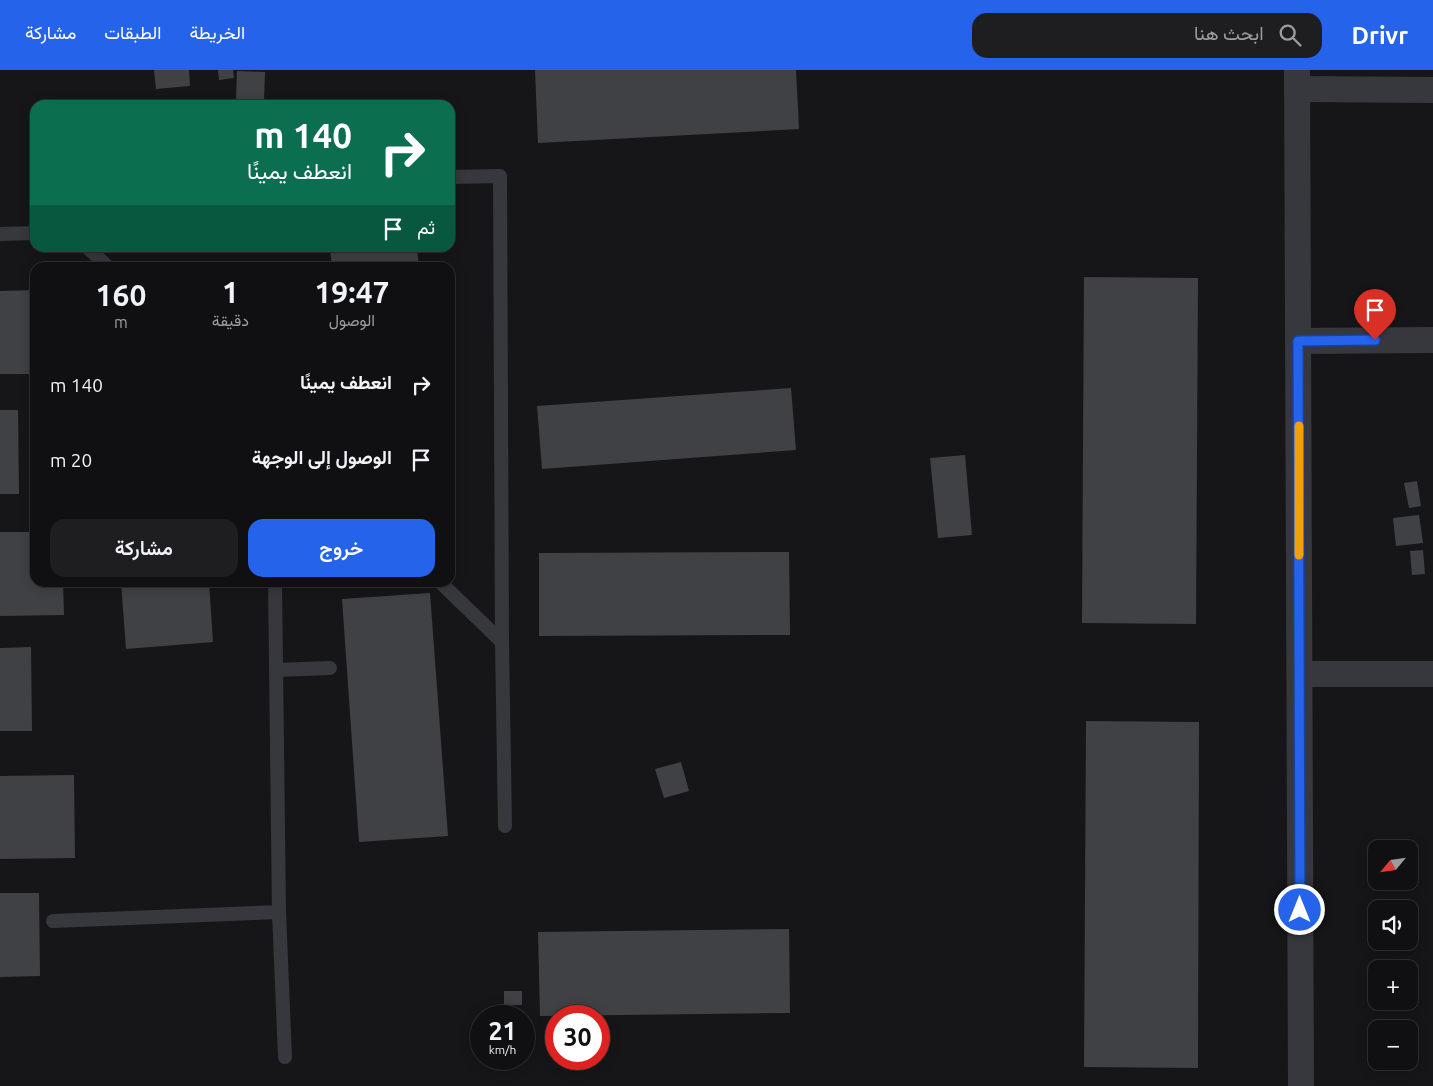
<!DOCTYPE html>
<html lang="ar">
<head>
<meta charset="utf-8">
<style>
  :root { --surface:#101012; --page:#1e1e20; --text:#f1f3f6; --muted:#9c9d9f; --line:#303032; --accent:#2563eb }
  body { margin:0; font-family:Ubuntu,Vazirmatn,sans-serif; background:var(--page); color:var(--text); direction:rtl; height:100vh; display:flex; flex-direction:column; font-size:19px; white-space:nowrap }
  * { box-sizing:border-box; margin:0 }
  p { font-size:16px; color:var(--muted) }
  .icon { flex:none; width:28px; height:28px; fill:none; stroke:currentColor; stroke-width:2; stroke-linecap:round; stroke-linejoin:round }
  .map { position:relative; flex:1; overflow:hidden; direction:ltr }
  .details { position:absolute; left:30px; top:192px; width:425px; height:325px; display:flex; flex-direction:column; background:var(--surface); border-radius:15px; box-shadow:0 2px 12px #0003,0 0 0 1px var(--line); direction:rtl }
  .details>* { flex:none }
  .top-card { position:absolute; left:30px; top:30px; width:425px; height:152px; border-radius:15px; box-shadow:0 2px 12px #0003,0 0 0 1px var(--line); direction:rtl; background:#0b6e4f; color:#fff; overflow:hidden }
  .needle { width:32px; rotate:241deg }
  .fabs { position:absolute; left:1368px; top:770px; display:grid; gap:10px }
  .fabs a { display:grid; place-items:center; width:50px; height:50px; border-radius:10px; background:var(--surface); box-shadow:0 2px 12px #0003,0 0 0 1px var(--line); font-size:25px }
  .speed { position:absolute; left:470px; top:935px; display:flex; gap:10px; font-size:25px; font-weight:700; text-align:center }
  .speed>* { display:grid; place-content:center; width:65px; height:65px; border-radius:50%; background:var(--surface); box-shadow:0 2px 12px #0003,0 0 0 1px var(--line); line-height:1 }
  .speed small { font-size:12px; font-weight:400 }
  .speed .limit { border:8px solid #d22; background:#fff; color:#111 }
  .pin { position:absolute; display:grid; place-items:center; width:42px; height:42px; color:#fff; margin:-51px -21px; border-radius:50% 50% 50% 0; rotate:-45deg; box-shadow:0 0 5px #0007 }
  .pin .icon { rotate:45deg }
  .me { position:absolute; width:55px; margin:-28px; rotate:0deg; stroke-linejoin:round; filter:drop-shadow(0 0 4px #0008) }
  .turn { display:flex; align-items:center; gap:18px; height:105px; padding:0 20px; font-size:22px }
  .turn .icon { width:65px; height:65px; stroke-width:2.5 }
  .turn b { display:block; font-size:35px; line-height:42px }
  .then { display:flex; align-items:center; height:48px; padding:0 20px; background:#0003; gap:10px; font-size:19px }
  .eta { display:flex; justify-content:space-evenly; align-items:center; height:85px; text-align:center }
  .eta b { font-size:30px; font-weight:600; line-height:35px }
  .cta { display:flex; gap:10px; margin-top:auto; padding:10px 20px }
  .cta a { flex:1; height:58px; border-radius:15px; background:var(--accent); color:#fff; font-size:20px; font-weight:600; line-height:58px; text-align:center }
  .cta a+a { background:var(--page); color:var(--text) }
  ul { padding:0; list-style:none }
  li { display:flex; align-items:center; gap:15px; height:75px; padding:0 20px }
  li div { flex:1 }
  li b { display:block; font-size:19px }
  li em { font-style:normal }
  header { display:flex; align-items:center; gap:30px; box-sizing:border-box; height:70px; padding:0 25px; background:var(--accent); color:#fff }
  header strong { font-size:24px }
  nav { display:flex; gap:28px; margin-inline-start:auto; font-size:18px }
  .search { width:350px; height:45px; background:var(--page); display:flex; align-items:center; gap:12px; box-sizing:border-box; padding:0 18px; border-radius:15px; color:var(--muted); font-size:19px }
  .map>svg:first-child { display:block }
</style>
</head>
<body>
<header>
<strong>Drivr</strong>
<div class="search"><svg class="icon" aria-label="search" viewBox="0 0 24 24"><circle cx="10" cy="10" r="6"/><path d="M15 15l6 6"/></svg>ابحث هنا</div>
<nav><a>الخريطة</a><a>الطبقات</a><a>مشاركة</a></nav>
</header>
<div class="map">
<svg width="1433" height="1016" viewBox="0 0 1433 1016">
  <rect width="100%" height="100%" fill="#161618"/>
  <!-- building -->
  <g fill="#404145">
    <path d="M154,0H189L190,16L156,19Z"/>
    <path d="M218,0H233L234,8L219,10Z"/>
    <path d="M535,0H796L799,59L538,73Z"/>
    <path d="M237,1L265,2L264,31L236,30Z"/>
    <path d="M330,178H417L419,198H332Z"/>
    <path d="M1084,207L1198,208L1196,554L1082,553Z"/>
    <path d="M35,220V304H0V221Z"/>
    <path d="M791,318L796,380L542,399L537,336Z"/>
    <path d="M0,340H18L19,424H0Z"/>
    <path d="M965,385L972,465L938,468L930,388Z"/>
    <path d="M1417,411L1421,436L1409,438L1404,413Z"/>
    <path d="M1419,445L1423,473L1396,476L1393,448Z"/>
    <path d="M0,462H35V512H63L64,545L0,546Z"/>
    <path d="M1423,480L1425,504L1412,505L1410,481Z"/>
    <path d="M789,482L790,565L539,566V483Z"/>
    <path d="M121,512H209L213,572L126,579Z"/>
    <path d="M430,523L448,766L359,772L342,529Z"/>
    <path d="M31,577L32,661H0V578Z"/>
    <path d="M1086,651L1199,652L1198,998L1084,997Z"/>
    <path d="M681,692L689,721L664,728L655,699Z"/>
    <path d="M74,705L75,788L0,789V706Z"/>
    <path d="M0,823H39L40,906L0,907Z"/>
    <path d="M789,859L790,943L540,946L538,862Z"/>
    <rect x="504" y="921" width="18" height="14"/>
  </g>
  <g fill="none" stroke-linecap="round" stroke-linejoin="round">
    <!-- service -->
    <g stroke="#37383d" stroke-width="14">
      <path d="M450,107L500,106L502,572"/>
      <path d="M0,164L35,163"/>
      <path d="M88,178L109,198"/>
      <path d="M440,512L502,572L505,756"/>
      <path d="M276,600L330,598"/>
      <path d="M279,842L285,987"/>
      <path d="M53,851L279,842L275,512"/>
    </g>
    <!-- minor -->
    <g stroke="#37383d" stroke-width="26">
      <path d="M1297,0L1301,1016"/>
      <path d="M1297,19L1433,20"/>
      <path d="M1298,271L1433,270"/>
      <path d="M1300,604H1433"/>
    </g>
  </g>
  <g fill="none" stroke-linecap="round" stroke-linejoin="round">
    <!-- route casing -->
    <g stroke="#184099" stroke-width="12">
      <path id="route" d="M1300,840L1298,271L1375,270"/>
    </g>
    <!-- route -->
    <use href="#route" stroke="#2563eb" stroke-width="9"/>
    <!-- slow -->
    <path stroke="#f59e0b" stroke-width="9" d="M1299,356V485"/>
  </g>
</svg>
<div class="fabs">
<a><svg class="needle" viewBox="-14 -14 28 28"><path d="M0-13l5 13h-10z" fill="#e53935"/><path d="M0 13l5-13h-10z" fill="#9c9d9f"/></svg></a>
<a><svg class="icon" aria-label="sound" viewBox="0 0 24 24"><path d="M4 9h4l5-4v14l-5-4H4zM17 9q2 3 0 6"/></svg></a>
<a>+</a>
<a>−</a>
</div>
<div class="speed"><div>21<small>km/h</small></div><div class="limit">30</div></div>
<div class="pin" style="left:1375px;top:270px;background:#d93025"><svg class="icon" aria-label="arrive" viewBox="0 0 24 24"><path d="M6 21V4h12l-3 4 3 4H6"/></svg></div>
<svg class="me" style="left:1300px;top:840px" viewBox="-20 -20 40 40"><circle r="17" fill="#2563eb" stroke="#fff" stroke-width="3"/><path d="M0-11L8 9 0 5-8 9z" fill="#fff"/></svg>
<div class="top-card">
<div class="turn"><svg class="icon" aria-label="right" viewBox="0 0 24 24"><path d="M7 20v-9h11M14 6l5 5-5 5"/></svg><div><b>140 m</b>انعطف يمينًا</div></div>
<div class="then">ثم<svg class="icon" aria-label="arrive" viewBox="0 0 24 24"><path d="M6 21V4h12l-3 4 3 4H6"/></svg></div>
</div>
<section class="details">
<div class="eta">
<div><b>19:47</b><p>الوصول</p></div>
<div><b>1</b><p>دقيقة</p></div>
<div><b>160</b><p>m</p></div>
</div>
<ul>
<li><svg class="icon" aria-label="right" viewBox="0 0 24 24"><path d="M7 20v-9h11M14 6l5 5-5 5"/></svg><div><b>انعطف يمينًا</b></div><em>140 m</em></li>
<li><svg class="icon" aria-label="arrive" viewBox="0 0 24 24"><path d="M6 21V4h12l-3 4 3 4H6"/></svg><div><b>الوصول إلى الوجهة</b></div><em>20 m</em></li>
</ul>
<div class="cta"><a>خروج</a><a>مشاركة</a></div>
</section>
</div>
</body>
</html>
